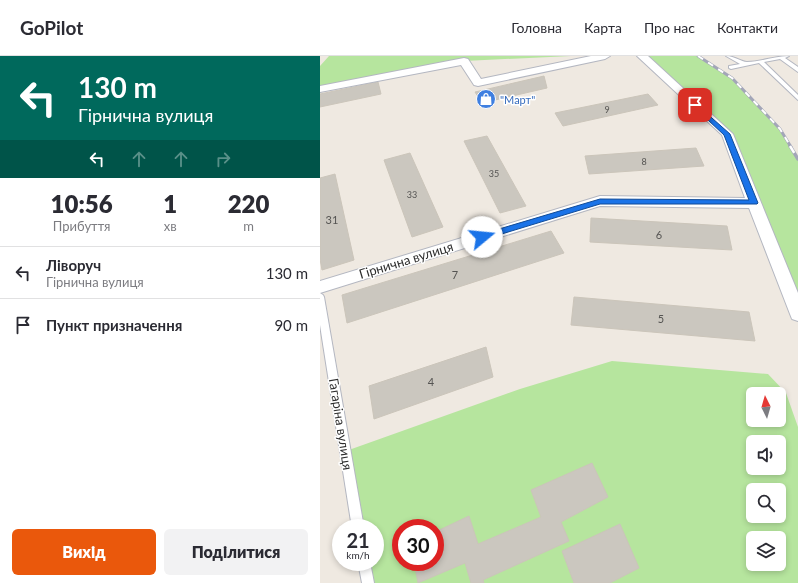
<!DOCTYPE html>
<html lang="uk">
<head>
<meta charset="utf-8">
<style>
  :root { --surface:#fff; --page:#f2f2f3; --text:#2b2b33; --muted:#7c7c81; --line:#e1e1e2; --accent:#ea580c }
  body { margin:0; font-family:Lato,sans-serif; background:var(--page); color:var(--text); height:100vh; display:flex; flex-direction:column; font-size:15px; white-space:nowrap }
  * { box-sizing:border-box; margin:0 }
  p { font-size:13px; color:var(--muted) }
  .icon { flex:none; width:22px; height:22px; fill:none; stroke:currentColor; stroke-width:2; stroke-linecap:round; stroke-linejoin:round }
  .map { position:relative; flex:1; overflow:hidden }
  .details { display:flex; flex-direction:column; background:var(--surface); width:320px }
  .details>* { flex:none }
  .top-card { background:#00695c; color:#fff; overflow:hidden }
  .needle { width:26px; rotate:355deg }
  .buttons { position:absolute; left:426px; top:331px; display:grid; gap:8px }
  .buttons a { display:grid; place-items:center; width:40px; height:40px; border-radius:6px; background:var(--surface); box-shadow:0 2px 6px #0003; font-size:20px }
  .speed { position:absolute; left:12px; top:463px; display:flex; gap:8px; font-size:20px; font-weight:700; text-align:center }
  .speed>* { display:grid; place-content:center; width:52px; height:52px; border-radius:50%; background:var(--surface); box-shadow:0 2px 6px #0003; line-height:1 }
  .speed small { font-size:10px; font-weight:400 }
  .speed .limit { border:6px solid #d22; background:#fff; color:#111 }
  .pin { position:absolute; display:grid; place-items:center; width:34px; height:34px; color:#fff; margin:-17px; border-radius:8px; box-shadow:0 2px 6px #0006 }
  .me { position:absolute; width:44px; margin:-22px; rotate:73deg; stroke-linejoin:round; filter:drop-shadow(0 0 3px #0008) }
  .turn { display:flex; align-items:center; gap:14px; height:84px; padding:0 12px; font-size:18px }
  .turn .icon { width:52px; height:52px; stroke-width:2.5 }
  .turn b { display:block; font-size:28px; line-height:34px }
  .lanes { display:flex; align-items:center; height:38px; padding:0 12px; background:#0003; justify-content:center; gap:20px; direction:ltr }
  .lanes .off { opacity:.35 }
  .eta { display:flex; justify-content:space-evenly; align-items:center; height:68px; text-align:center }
  .eta b { font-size:24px; font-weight:800; line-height:28px }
  .action { display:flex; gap:8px; margin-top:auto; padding:8px 12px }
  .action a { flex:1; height:46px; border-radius:6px; background:var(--accent); color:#fff; font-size:16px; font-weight:800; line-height:46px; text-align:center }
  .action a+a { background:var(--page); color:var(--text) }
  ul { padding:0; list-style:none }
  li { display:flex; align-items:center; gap:12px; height:52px; padding:0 12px; border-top:1px solid var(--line) }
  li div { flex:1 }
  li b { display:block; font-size:15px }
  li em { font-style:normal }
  header { display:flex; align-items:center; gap:24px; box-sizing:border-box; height:56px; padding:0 20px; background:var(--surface); border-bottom:1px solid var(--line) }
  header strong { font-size:19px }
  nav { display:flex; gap:22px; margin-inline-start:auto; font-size:14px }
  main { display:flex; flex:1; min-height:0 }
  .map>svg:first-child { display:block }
</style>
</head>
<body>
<header>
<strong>GoPilot</strong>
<nav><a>Головна</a><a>Карта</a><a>Про нас</a><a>Контакти</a></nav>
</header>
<main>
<section class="details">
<div class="top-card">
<div class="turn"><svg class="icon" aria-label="left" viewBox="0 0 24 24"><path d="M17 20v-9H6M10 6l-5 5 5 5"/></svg><div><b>130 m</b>Гірнична вулиця</div></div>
<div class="lanes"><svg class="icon" aria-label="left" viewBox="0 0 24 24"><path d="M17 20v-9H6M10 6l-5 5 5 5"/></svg><svg class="icon off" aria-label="ahead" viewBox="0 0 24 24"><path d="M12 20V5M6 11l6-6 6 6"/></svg><svg class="icon off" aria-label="ahead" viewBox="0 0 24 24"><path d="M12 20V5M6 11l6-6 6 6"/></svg><svg class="icon off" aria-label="right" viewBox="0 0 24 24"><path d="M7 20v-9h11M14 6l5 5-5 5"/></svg></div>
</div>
<div class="eta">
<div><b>10:56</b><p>Прибуття</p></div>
<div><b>1</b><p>хв</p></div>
<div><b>220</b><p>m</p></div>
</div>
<ul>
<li><svg class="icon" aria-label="left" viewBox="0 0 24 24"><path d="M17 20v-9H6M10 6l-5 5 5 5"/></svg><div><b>Ліворуч</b><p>Гірнична вулиця</p></div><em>130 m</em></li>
<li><svg class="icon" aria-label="arrive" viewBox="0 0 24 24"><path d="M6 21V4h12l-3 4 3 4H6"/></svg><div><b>Пункт призначення</b></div><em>90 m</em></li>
</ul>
<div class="action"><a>Вихід</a><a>Поділитися</a></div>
</section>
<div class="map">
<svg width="478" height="527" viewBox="0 0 478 527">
  <rect width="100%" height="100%" fill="#efe9e1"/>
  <!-- green -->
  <g fill="#b6e59e" fill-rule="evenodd">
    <path d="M9,0H251L144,5L0,33V10Z"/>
    <path d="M322,0H378L412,22L460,73L478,103V258L407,79Z"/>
    <path d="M292,305L448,318L466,337L478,371V527H48L44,506H55V472H38L26,395L200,333ZM433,338H459V364H433ZM433,386H459V412H433ZM433,434H459V460H433ZM81,472H115V506H81ZM433,482H459V508H433Z"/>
  </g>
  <!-- building -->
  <g fill="#cbc7bf" stroke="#cbc5ba">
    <path d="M224,20L227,32L162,47L155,36Z"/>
    <path d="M58,26L61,38L0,51V38Z"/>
    <path d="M328,38L338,49L243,70L235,57Z"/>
    <path d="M167,80L206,150L180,157L144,85Z"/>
    <path d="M376,92L384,110L269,118L265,100Z"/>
    <path d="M90,97L123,171L92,181L64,104Z"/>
    <path d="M15,118L34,204L2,214L0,203V122Z"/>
    <path d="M271,162L407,170L412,194L270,186Z"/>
    <path d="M231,175L244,197L27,267L22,239Z"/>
    <path d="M254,241L429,256L435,285L251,269Z"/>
    <path d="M166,291L173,321L54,363L49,330Z"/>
    <path d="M272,407L288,441L241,466L249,485L163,524L164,527H151L145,507L98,527L94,506H115V476L149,460L158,488L221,461L211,434Z"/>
    <path d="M300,468L319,512L290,527H254L242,495Z"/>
  </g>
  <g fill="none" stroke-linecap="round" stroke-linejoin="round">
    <!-- service casing -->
    <g stroke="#b4b7c1" stroke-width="2">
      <g id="service">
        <path d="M406,0C415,0 421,6 427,6C441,6 454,0 469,0L465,2L478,11V16L460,3L444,6L478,39V44L439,7L411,13L409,12V10L420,8Z"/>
        <path d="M0,237L3,239L4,241L44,472H32L0,269Z"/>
        <path d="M38,506H50L54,527H42Z"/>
      </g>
    </g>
    <!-- minor casing -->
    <g stroke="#b4b7c1" stroke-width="2">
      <g id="minor">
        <path d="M271,0H290L285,3L158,30L154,29L141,9L0,36V30L144,2L148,3L161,23Z"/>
        <path d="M317,0H328L413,78L478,237V265L472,263L470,258L429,152L280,150L0,237V225L280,140L425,142L402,79Z"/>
      </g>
    </g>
    <!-- service -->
    <use href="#service" fill="#fff" fill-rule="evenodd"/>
    <!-- minor -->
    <use href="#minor" fill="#fff" fill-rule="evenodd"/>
    <!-- rail-far1 casing -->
    <g stroke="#a3a6b8" stroke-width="3">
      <path id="rail-far1" d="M378,0L412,22L460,73L471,91"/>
    </g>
    <!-- rail casing -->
    <g stroke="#a3a6b8" stroke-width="3.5">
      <path id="rail" d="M470,90L478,103"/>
    </g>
    <!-- rail-far1 -->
    <use href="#rail-far1" stroke="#fff" stroke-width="2" stroke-dasharray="6" stroke-linecap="butt"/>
    <!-- rail -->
    <use href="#rail" stroke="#fff" stroke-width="2.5" stroke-dasharray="8" stroke-linecap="butt"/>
  </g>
  <!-- route -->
  <path fill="#1a73e8" stroke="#114b97" d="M375,47L410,78L438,147L437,148H280L162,184L159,183V179L280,143L429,144L404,79L373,50V48Z"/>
  <!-- icons -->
  <defs>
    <g id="shop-disc" transform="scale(1)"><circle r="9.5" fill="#3f7fe0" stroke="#fff"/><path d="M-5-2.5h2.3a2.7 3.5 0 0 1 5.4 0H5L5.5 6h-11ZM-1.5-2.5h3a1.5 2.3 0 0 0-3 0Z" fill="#fff"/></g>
  </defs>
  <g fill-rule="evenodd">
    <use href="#shop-disc" x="166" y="43"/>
  </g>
  <g text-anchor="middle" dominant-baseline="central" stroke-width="3" stroke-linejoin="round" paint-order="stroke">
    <!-- far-number labels -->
    <g font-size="9" fill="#555452">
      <text x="287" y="53">9</text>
      <text x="324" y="105">8</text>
      <text x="174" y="117">35</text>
      <text x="92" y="138">33</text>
    </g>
    <!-- far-shop labels -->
    <g font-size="11" fill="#366cbe" stroke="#fff" text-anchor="start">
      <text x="180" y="43">"Март"</text>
    </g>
    <!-- number labels -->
    <g font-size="11" fill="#555452">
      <text x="12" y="163">31</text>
      <text x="339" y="178">6</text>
      <text x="135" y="218">7</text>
      <text x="341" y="262">5</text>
      <text x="111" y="325">4</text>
    </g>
    <!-- street labels -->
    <g font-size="13" fill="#2e2e2e" stroke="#fff">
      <text transform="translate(86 204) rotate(-17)">Гірнична вулиця</text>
      <text transform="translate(21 368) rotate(81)">Гагаріна вулиця</text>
    </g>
  </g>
</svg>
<div class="buttons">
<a><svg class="needle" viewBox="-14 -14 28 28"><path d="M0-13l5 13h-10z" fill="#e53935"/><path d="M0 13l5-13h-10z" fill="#7c7c81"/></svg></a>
<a><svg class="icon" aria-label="sound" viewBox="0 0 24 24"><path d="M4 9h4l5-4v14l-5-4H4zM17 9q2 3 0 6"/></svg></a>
<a><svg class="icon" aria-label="search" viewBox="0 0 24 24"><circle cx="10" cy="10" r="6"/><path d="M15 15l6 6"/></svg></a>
<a><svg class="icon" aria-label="layers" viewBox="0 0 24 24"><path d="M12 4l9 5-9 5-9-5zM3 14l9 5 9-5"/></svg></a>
</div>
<div class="speed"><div>21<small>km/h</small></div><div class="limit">30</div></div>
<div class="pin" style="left:375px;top:49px;background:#d93025"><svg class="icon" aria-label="arrive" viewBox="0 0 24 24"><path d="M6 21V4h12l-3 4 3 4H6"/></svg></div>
<svg class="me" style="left:162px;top:181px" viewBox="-20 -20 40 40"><circle r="19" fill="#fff"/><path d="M0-13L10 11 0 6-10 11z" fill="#1a73e8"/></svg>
</div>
</main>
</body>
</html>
